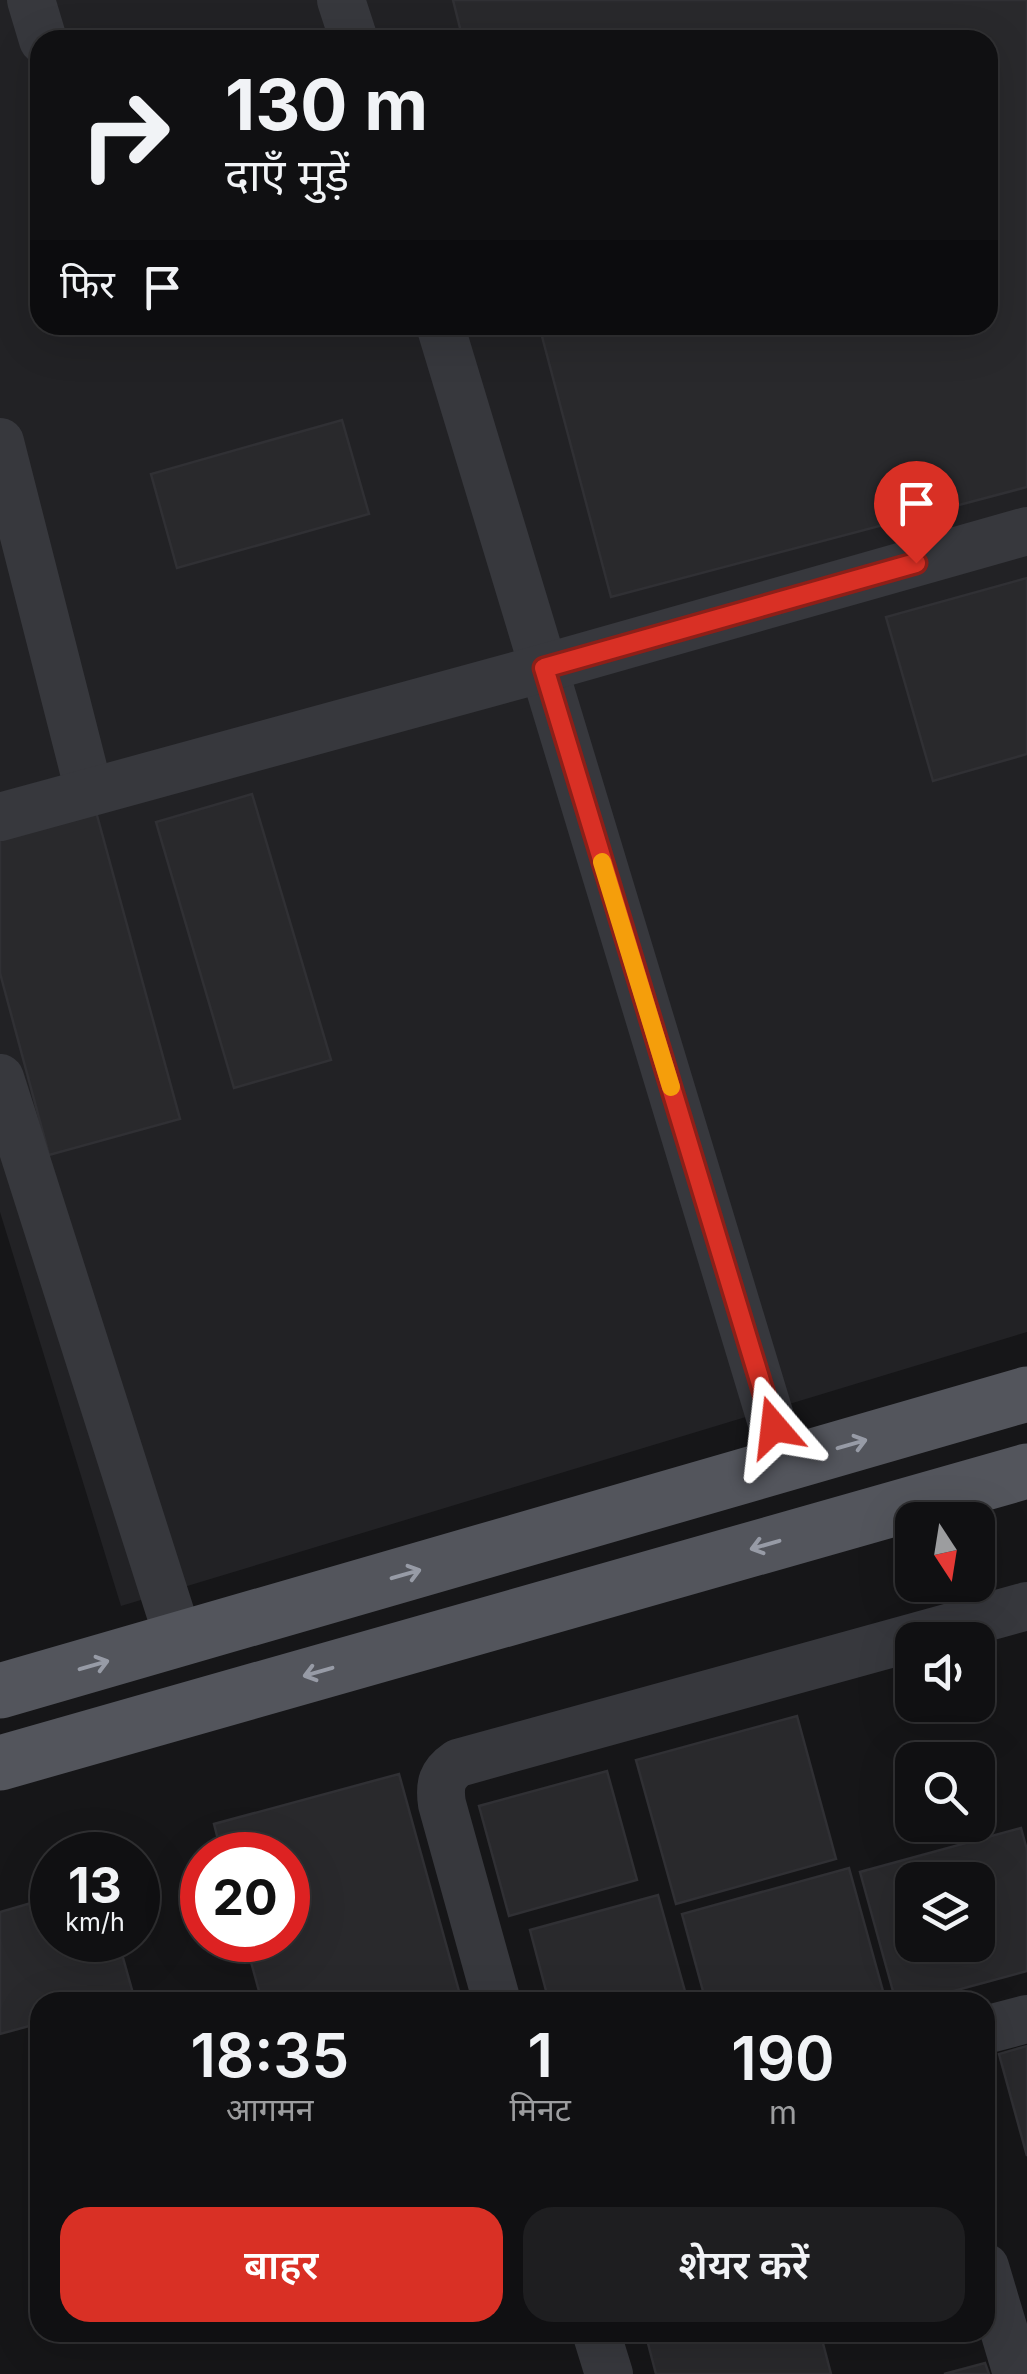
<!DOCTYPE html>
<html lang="hi">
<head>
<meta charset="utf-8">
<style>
  :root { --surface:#101012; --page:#1e1e20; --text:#f1f3f6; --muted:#9c9d9f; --line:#303032; --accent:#d93025 }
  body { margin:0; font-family:Inter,"Noto Sans Devanagari",sans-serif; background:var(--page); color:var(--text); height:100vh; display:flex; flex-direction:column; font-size:38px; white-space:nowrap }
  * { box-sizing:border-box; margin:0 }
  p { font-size:32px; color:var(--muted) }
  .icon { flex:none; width:55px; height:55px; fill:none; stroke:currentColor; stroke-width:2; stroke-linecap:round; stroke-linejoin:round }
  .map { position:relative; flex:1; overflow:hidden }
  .drawer { position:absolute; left:30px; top:1992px; width:965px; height:350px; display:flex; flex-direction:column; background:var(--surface); border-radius:30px; box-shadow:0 10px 40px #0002,0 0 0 2px var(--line) }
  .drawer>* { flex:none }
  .banner { position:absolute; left:30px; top:30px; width:968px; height:305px; border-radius:30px; box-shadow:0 10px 40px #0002,0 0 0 2px var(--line); background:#101012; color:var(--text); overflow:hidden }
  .needle { width:65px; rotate:168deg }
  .fabs { position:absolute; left:895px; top:1502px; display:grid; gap:20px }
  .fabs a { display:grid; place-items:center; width:100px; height:100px; border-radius:20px; background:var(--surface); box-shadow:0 10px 40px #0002,0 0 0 2px var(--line); font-size:50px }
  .speed { position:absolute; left:30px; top:1832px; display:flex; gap:20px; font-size:50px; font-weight:700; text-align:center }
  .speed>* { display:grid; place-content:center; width:130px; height:130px; border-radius:50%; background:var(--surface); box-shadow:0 10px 40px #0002,0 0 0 2px var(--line); line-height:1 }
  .speed small { font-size:25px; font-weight:400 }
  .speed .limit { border:15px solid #d22; background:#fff; color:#111 }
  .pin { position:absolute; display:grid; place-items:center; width:85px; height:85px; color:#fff; margin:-102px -42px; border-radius:50% 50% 50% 0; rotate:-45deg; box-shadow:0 0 10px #0007 }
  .pin .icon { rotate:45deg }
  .me { position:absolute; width:110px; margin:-55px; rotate:343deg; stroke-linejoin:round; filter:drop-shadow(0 0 8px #0008) }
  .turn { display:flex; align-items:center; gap:35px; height:210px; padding:0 30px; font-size:45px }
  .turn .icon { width:130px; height:130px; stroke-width:2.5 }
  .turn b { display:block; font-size:70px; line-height:85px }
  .then { display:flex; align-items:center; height:95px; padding:0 30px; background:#0003; gap:20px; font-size:38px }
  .eta { display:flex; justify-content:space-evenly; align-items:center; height:170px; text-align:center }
  .eta b { font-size:60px; font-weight:600; line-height:70px }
  .primary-button { display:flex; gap:20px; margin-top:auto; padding:20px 30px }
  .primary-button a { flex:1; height:115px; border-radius:30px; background:var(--accent); color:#fff; font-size:40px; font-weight:600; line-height:115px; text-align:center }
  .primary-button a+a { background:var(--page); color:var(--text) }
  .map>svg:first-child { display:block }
</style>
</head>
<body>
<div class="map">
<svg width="1027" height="2374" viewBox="0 0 1027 2374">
  <rect width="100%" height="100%" fill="#161618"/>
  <!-- built -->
  <path fill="#222225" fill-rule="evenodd" d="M0,0H1027V1332L121,1606L0,1212ZM40,40H988V325H40Z"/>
  <!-- building -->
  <g fill="#29292c" stroke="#303034" stroke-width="2.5" fill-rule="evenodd">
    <path d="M453,0H1027V487L611,597L539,325H988V40H463Z"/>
    <path d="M342,420L369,514L177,568L151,474Z"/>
    <path d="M1027,578V754L933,781L886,617Z"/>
    <path d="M252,794L331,1060L234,1088L156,822Z"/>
    <path d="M95,808L180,1119L49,1155L0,973V833Z"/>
    <path d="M797,1716L836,1859L676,1904L636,1760Z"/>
    <path d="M607,1771L637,1880L509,1916L479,1806Z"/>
    <path d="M399,1774L462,2002H262L245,1940H288V1855H222L214,1824Z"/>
    <path d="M1021,1828L1027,1850V1971L913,2002H896L860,1872ZM912,1880H978V1945H912Z"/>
    <path d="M849,1868L886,2002H706L682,1914Z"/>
    <path d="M658,1895L688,2002H549L530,1930Z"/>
    <path d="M52,1897V1940H118L134,1997L113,2002H40V2023L0,2034V1912Z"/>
    <path d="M1027,2046V2156L999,2054Z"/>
    <path d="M645,2332H820L831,2374H656Z"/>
    <path d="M985,2363L989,2374H944Z"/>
  </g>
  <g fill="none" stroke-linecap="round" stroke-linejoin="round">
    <!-- minor -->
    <g stroke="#37383d" stroke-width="48">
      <path d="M31,0L43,40"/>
      <path d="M341,0L354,40"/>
      <path d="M440,325L784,1463"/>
      <path d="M0,442L89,791"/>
      <path d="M0,817L544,668L1027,531"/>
      <path d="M0,1078L179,1640"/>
      <path d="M497,2002L442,1804C439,1784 442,1774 458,1763L1027,1606"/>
      <path d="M985,2030L1027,2019"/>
      <path d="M985,2267L1017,2374"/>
      <path d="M596,2332L609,2374"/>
    </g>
    <!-- major -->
    <g stroke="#53555c" stroke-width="55">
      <path d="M0,1691L1027,1394"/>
      <path d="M0,1763L1027,1471"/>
    </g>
  </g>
  <!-- one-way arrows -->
  <defs><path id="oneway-shaft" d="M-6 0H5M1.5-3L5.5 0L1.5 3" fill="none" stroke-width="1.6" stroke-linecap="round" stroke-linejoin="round" transform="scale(2.5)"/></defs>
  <g stroke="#979ba6">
    <use href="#oneway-shaft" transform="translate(852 1444) rotate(-16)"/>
    <use href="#oneway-shaft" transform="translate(765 1545) rotate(164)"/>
    <use href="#oneway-shaft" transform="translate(406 1574) rotate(-16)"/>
    <use href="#oneway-shaft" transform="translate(94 1665) rotate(-16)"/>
    <use href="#oneway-shaft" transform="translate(318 1672) rotate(164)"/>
  </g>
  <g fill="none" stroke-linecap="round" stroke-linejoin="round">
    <!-- route casing -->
    <g stroke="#8d1f18" stroke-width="25">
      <path id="route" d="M774,1427L544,668L916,563"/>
    </g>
    <!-- route -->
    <use href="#route" stroke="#d93025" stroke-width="18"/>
    <!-- slow -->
    <path stroke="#f59e0b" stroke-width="18" d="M602,862L671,1087"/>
  </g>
</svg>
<div class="fabs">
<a><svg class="needle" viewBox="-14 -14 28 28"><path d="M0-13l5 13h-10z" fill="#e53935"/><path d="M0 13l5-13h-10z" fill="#9c9d9f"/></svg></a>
<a><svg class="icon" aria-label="sound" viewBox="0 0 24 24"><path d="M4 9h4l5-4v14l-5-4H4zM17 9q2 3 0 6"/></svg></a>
<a><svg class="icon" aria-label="search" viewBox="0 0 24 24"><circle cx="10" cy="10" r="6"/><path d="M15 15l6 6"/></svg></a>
<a><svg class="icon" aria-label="layers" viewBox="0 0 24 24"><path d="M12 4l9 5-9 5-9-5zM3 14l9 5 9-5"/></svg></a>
</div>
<div class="speed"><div>13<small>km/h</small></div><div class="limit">20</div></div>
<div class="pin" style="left:916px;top:563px;background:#d93025"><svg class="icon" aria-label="arrive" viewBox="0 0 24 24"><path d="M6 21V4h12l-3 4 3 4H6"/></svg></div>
<svg class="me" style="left:774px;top:1427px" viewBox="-20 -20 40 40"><path d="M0-17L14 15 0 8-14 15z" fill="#d93025" stroke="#fff" stroke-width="4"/></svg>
<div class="banner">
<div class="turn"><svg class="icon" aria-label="right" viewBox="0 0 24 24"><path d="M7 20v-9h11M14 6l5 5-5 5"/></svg><div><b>130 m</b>दाएँ मुड़ें</div></div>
<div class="then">फिर<svg class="icon" aria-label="arrive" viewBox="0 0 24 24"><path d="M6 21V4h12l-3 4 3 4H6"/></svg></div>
</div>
<section class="drawer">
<div class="eta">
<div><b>18:35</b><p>आगमन</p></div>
<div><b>1</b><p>मिनट</p></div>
<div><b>190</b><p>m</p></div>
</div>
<div class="primary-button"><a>बाहर</a><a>शेयर करें</a></div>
</section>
</div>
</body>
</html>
